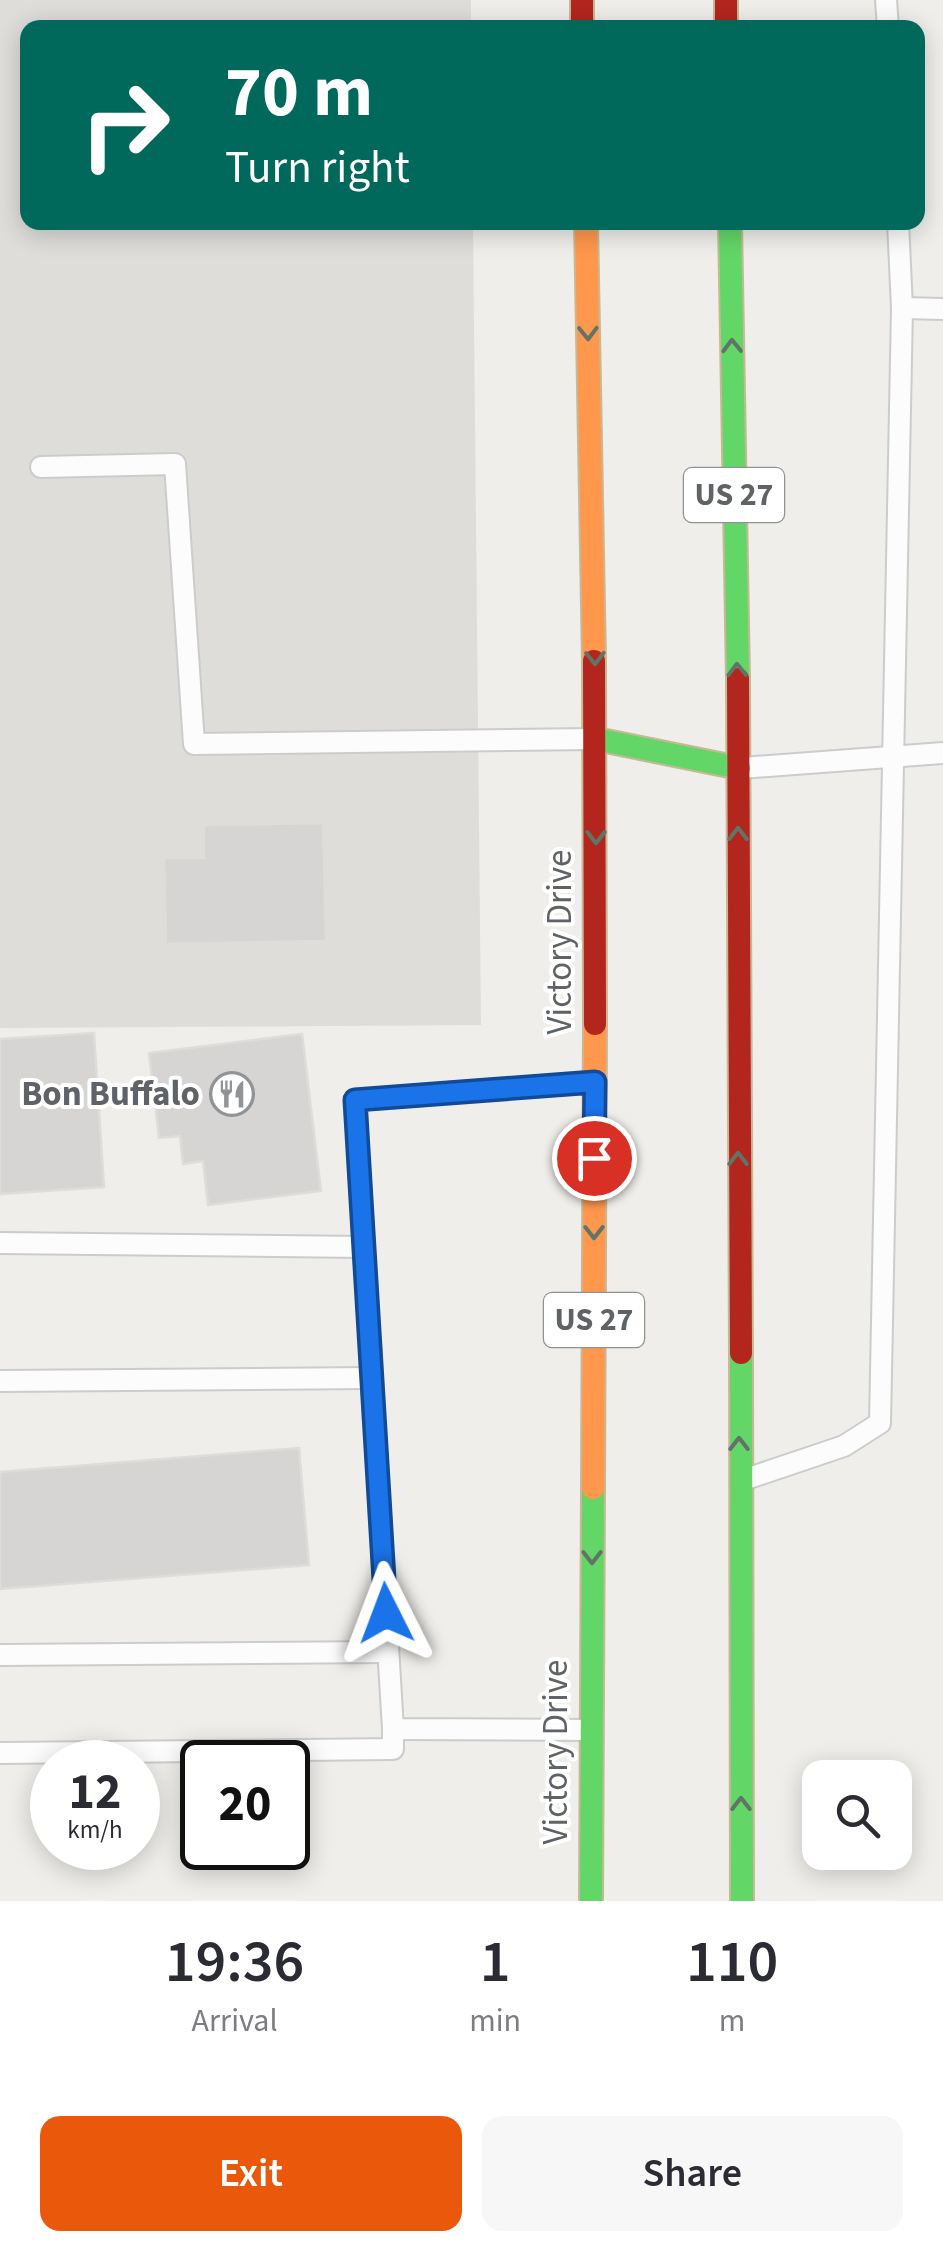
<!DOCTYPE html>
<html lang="en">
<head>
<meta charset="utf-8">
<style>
  :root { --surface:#fff; --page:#f7f7f7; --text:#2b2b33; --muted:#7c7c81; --accent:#ea580c }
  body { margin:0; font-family:"Source Sans 3",sans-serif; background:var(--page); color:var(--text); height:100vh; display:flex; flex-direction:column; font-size:38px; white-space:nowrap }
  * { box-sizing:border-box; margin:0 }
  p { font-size:32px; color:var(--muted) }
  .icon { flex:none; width:55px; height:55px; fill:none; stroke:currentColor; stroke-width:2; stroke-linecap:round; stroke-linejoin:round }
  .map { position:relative; height:1901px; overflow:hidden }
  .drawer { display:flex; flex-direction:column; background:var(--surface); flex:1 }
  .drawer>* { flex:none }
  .top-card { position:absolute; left:20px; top:20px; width:905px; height:210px; border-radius:20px; box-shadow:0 5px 25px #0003; background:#00695c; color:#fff; overflow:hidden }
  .controls { position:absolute; left:802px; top:1760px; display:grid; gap:20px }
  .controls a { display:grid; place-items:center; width:110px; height:110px; border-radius:20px; background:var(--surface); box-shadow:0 5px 25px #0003; font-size:50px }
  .speed { position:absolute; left:30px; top:1740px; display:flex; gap:20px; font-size:50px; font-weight:700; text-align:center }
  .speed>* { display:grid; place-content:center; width:130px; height:130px; border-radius:50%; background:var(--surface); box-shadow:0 5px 25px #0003; line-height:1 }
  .speed small { font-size:25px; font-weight:400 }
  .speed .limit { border:5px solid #111; border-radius:15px; background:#fff; color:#111 }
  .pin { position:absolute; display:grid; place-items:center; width:85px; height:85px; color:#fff; margin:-42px; border:5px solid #fff; border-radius:50%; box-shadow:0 2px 10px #0007 }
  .me { position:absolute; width:110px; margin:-55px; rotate:357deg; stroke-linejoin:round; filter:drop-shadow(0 0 8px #0008) }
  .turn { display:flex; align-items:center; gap:35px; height:210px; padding:0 40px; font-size:45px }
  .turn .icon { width:130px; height:130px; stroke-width:2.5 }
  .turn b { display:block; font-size:70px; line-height:85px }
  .eta { display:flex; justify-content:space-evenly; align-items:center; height:170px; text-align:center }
  .eta b { font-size:60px; font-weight:600; line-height:70px }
  .primary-button { display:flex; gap:20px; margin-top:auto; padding:20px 40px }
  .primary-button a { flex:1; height:115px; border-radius:20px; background:var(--accent); color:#fff; font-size:40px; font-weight:600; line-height:115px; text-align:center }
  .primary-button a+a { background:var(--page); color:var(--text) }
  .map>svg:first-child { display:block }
</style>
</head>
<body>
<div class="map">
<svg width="943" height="1901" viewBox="0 0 943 1901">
  <rect width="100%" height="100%" fill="#efeeea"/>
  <!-- industrial -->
  <path fill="#dfddda" d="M0,0H471V27L28,28V222L473,223L481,1025L0,1028Z"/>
  <!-- building -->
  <g fill="#d6d5d3" stroke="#deddd9" stroke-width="2.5">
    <path d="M323,823L326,941L166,944L164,858H204V825Z"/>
    <path d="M94,1033L104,1187L0,1194V1039Z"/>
    <path d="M302,1034L321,1191L208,1205L203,1161L183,1164L180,1136L159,1138L149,1053Z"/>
    <path d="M299,1448L309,1565L0,1589V1472Z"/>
  </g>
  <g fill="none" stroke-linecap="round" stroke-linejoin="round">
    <!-- lane casing -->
    <g stroke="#cbcccc" stroke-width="24">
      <g id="lane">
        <path d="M886,0L888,28"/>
        <path d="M902,308L943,309"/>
        <path d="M41,467L175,464L194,744L594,739"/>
        <path d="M741,768L943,753"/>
        <path d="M0,1243L364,1247"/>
        <path d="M0,1381L371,1378"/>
        <path d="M746,1479L844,1446L880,1423L902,308L898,222"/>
        <path d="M0,1655L388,1652"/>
        <path d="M590,1730L393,1729L355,1100L593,1082"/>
        <path d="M0,1753L393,1749V1729"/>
      </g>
    </g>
    <!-- fast casing -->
    <g stroke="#c8b996" stroke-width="26">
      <g id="fast">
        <path d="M730,222L738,679"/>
        <path d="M596,739L739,768"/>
        <path d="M741,1353L742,1901"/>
        <path d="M591,1901L593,1488"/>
      </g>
    </g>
    <!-- slow casing -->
    <g stroke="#c8b996" stroke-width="26">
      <g id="slow">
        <path d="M586,222L594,661"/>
        <path d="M593,1488L595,1024"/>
      </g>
    </g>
    <!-- jam casing -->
    <g stroke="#c8b996" stroke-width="26">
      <g id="jam">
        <path d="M582,0V28"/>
        <path d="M726,0V28"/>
        <path d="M594,661L595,1024"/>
        <path d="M738,679L741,1353"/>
      </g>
    </g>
    <!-- lane -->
    <use href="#lane" stroke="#fdfcfc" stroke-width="20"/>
    <!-- fast -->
    <use href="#fast" stroke="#63d668" stroke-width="22"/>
    <!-- slow -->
    <use href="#slow" stroke="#ff974d" stroke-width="22"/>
    <!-- jam -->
    <use href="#jam" stroke="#b3261e" stroke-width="22"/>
  </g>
  <!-- one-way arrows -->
  <defs><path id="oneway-chevron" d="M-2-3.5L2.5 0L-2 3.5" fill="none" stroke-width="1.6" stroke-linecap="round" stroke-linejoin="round" transform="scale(2.5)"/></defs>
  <g stroke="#607468">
    <use href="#oneway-chevron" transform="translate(588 333) rotate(89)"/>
    <use href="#oneway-chevron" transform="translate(732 346) rotate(-91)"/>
    <use href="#oneway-chevron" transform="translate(595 658) rotate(89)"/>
    <use href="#oneway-chevron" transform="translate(737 670) rotate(-91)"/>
    <use href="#oneway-chevron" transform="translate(738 834) rotate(-90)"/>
    <use href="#oneway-chevron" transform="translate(596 837) rotate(90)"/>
    <use href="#oneway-chevron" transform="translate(738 1159) rotate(-90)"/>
    <use href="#oneway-chevron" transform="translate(594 1232) rotate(90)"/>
    <use href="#oneway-chevron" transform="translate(739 1444) rotate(-90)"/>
    <use href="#oneway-chevron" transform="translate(592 1557) rotate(90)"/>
    <use href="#oneway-chevron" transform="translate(741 1804) rotate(-90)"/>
  </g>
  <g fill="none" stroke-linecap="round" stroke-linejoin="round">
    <!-- route casing -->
    <g stroke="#114b97" stroke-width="25">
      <path id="route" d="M386,1613L355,1100L595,1082L594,1158"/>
    </g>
    <!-- route -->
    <use href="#route" stroke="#1a73e8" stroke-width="18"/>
  </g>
  <!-- icons -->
  <defs>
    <g id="restaurant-ring" transform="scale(2.25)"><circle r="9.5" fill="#fff" stroke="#919496" stroke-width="1.5"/><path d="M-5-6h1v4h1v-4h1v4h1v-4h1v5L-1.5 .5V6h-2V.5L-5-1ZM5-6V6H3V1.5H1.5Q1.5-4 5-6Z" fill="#919496"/></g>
  </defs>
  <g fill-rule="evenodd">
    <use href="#restaurant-ring" x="232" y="1094"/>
  </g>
  <g text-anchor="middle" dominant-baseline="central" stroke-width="8" stroke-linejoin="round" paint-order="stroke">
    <!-- shield labels -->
    <g fill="#fff" stroke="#8f9295" stroke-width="2.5">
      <rect x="684" y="468" width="100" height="54" rx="8"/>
      <rect x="544" y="1293" width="100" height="54" rx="8"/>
    </g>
    <g font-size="32" font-weight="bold" fill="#5f6368">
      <text x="734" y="495">US 27</text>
      <text x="594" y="1320">US 27</text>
    </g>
    <!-- street labels -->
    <g font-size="35" fill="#5f6368" stroke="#fff">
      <text transform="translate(560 942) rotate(-90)">Victory Drive</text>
      <text transform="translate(556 1752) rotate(-90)">Victory Drive</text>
    </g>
    <!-- poi labels -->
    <g font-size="35" font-weight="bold" fill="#5f6368" stroke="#fff" text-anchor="end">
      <text x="200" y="1094">Bon Buffalo</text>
    </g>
  </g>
</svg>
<div class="controls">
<a><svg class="icon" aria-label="search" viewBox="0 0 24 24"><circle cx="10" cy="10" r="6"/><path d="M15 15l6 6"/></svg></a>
</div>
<div class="speed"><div>12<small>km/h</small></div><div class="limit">20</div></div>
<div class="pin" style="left:594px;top:1158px;background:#d93025"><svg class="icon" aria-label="arrive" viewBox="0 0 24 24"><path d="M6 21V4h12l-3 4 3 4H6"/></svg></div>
<svg class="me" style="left:386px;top:1613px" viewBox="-20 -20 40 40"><path d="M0-17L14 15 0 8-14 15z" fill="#1a73e8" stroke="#fff" stroke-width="4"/></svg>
<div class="top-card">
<div class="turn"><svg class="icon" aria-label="right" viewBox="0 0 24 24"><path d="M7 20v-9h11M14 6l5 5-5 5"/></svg><div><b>70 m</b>Turn right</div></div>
</div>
</div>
<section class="drawer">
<div class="eta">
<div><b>19:36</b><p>Arrival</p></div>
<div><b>1</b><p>min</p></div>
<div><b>110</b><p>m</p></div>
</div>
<div class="primary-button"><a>Exit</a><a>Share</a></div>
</section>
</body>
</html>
